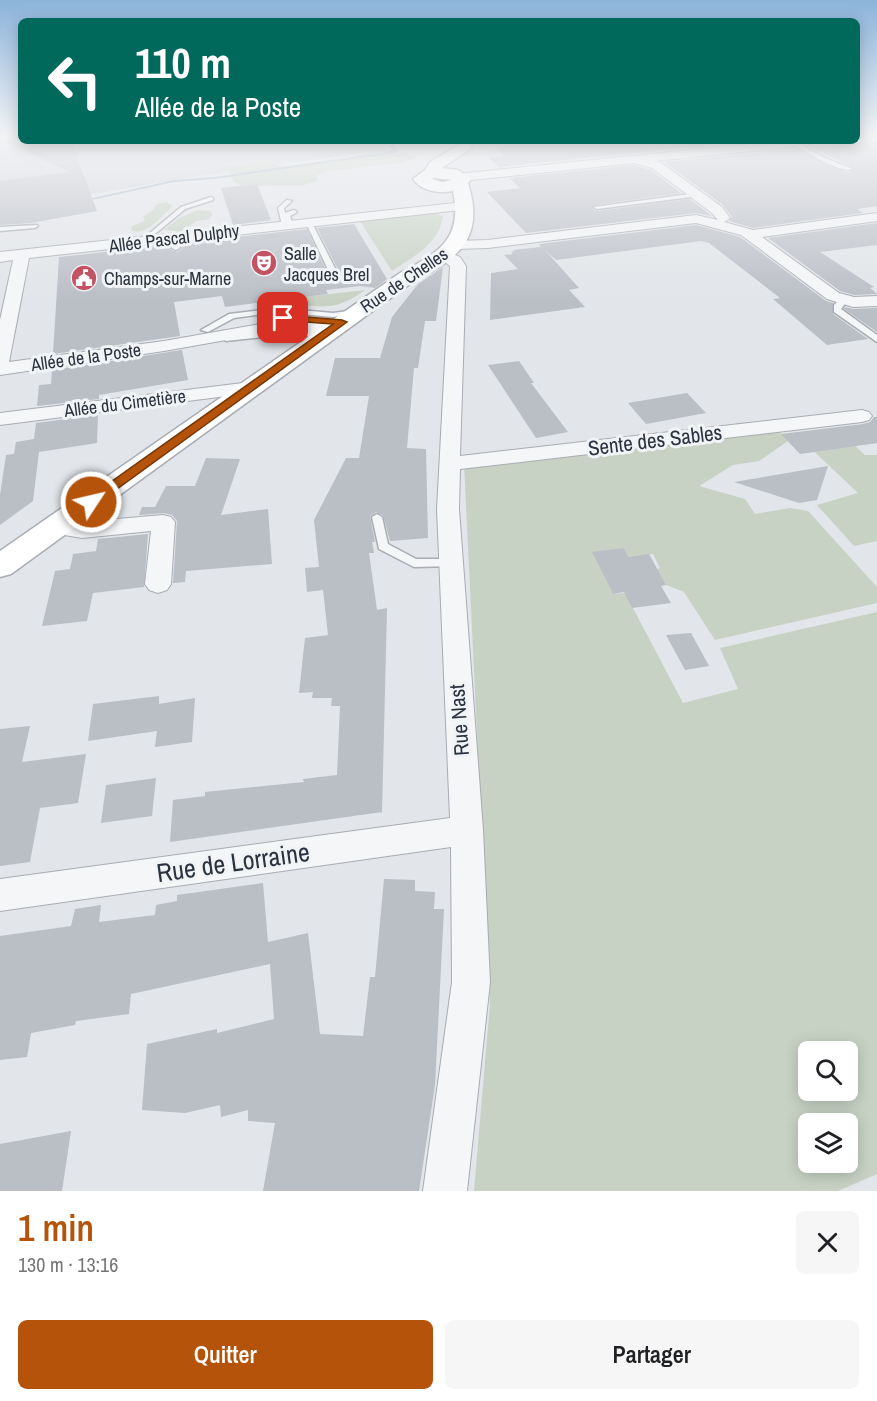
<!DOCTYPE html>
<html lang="fr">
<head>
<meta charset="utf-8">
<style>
  :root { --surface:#fff; --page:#f6f6f6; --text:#202124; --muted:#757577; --accent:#b45309 }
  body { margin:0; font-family:"Archivo Narrow",sans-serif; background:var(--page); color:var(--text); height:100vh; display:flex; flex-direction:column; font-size:22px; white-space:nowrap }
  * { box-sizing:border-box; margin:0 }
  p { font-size:20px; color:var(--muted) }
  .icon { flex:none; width:33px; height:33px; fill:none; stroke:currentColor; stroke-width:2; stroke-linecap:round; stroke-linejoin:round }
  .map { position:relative; height:1191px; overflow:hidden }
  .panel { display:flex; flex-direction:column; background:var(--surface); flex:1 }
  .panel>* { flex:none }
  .top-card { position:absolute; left:18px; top:18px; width:842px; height:126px; border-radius:9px; box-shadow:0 3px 15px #0003; background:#00695c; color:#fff; overflow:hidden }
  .tools { position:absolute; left:798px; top:1041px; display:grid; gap:12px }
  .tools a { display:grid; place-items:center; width:60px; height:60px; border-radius:9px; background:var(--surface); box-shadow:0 3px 15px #0003; font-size:30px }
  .pin { position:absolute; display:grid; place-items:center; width:51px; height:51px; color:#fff; margin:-26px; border-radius:12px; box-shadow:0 3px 9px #0006 }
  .me { position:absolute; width:66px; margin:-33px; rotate:55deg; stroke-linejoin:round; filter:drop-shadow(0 0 4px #0008) }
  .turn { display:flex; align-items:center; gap:21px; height:126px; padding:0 18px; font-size:27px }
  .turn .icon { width:78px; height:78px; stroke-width:2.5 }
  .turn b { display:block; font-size:42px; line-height:51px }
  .round { display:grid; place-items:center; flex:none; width:63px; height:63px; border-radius:9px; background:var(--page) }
  .summary { display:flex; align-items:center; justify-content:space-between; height:102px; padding:0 18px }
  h1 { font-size:36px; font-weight:600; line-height:45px; color:var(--accent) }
  .cta { display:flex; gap:12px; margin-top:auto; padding:12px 18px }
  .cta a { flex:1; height:69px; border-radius:9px; background:var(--accent); color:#fff; font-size:24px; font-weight:600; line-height:69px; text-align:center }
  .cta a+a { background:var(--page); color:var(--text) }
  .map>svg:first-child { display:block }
</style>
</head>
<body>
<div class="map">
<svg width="877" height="1191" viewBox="0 0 877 1191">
  <rect width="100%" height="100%" fill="#e2e5e9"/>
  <!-- built -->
  <path fill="#d0d4db" d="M0,135H21V141H392L380,151L192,177L0,210Z"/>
  <!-- green -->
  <g fill="#c7d2c4" fill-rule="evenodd">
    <path d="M387,153L408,154L416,158L402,163L326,171L317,176L318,181L304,185L241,186L233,181L227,167L249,165L266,160L278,166H287Z"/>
    <path d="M166,202L172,205L170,209C159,218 146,237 131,230L132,226L145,221L143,217L153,210L157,204Z"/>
    <path d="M198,210L210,211L212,214L210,219L196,221L182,232L164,230L179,218Z"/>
    <path d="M433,213L443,216C439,244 414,256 392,271L360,221Z"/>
    <path d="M365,290C340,308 328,308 298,305L295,298Z"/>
    <path d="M774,426L788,441L759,461L733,465L699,486L745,499L755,514L790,508L808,511L877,587V603L715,640L684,592L666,585L657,569L660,568L653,554L628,557L624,548L593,553L613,594L625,593L683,703L738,689L720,648L877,612V1174L838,1191H474L490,1004L464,463ZM808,1052H848V1090H808ZM808,1124H848V1162H808Z"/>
    <path d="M843,435L865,455H877V541L854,546L817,505L858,493L802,440Z"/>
  </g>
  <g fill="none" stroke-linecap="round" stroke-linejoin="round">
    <!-- stream -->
    <path fill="#a0b2c6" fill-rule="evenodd" d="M396,141H401L394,146L398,150L394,153L214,179L174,182L82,202L80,201L174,180L214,177L393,151V150L389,146Z"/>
  </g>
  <!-- building -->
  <g fill="#babec5">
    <path d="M3,141H71L97,211L31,223L0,225V181L70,172Z"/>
    <path d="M490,141H753L499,167L489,158L505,156Z"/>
    <path d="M877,142V206L857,209L863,213L753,228L729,221L732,217L723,205L664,162L796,149L831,167L847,172L853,171L855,168L810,147Z"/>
    <path d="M634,165L651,170L681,193L594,205L593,209L597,211L690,199L712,216L696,213L526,233L487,192L520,188L510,178Z"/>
    <path d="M257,184L271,220L233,225L221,188Z"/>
    <path d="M877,223V245L820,252L874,287L870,288L877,294L854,295L840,291L768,238Z"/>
    <path d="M354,224L387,279L375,288L360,286L326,290L328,294L225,307L222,296L174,302L180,336L53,354L59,257L169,245L171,250L177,252L182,249L181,243L307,229L330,279L340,282L342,277L317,228Z"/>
    <path d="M696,225L740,237L826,301L833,303V314L868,339L827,345L773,299L780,298L709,243L701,241L556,260L545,250L579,288L569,290L585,307L490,320L491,273L518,269L504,255L513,254L511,252L515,251L513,250L541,247L539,244Z"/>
    <path d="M443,267L436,321H425L418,368H414L407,448L426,449L428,538L390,541L383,515L376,512L370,516L375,542H372L374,553H369L377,610L387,608L382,812L170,842L173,800L205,796V792L304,782L303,779L337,775L340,706H331L332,698H312L313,692L299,693L305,638L328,635L323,590L307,592L305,568L319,567L314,520L346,458H359L369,396H326L335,358H380L392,317L418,284Z"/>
    <path d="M845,307L853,309L877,308V332L844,309Z"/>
    <path d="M182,350L188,380L99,395V399L37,406L39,385L51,384L52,370Z"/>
    <path d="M519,361L534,383H531L568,432L536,438L488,365Z"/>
    <path d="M687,393L706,413L646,424L628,403Z"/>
    <path d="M98,415L97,443L39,452L33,501L0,525V495L6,455L14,454L16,442L34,439L36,423Z"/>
    <path d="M874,417H877V443L800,454L781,434L863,424L870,422Z"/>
    <path d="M206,458L240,459L221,515L268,509L272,564L186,571L185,582L173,583L177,521L172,515L164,513L139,515L142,507H155L166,486H195Z"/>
    <path d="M828,466L817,500L799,503L734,482Z"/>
    <path d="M148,534L144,587L93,593L87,621L42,626L55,571L70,569L73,554L96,551L98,539Z"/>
    <path d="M624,548L628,557L649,554L666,585L661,586L671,603L632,608L624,592L613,594L592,552Z"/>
    <path d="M691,633L709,666L685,670L666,635Z"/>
    <path d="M159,696V704L195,698L192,742L155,747L157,731L88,741L93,704Z"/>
    <path d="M30,726L22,762L86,754L78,803L40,808L30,862L0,866V729Z"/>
    <path d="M156,778L152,816L101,823L106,785Z"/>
    <path d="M384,879L415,880V891L435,892L434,909H444L435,1085L419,1191H263L275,1123L248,1121V1110L221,1117L220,1105L185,1113L142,1110L147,1044L217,1029V1033L274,1019L270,964L131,994L129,1014L76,1021L75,1025L31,1033L27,1057L0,1060V936L71,926L75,909L101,905L99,922L155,915L156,905L177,901V895L263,883L268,942L308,933L320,1034L363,1036L370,977H375Z"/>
    <path d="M71,1131L62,1191H0V1144Z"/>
  </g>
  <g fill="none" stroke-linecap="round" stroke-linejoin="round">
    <!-- service casing -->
    <g stroke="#a8acb3" stroke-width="3">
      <g id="service">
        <path d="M792,142H796L825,158L853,169C840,174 805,151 792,144Z"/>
        <path d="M697,193L700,195L699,196L597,209L594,207Z"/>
        <path d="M211,197L213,198V200L185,209L155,234L154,242H150V233L181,207Z"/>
        <path d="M287,200L292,201L284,208L285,213L294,210L297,212L290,216L293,225L290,227L282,225L278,208Z"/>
        <path d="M309,221L312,223L340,278L339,280L332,278L306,223Z"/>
        <path d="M37,225L38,226L35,228L0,231V227Z"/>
        <path d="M174,236L177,238L180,248L176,250L172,248L171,238Z"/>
        <path d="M841,298L848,300L841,309L877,335V342L834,312V305Z"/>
        <path d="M278,308L333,313L355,310L359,312L355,314L333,317L278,312L234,318L208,332L201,330L229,314Z"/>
        <path d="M301,328L313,331L316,336L313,348H307L308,336L300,333L226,341L222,338L226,335Z"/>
        <path d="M377,514L382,517L388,544L416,559H452L458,563L456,566L414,567L379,549L372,517Z"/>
      </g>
    </g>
    <!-- minor casing -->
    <g stroke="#a8acb3" stroke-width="2">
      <g id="minor">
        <path d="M856,135H877V136L856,139Z"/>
        <path d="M775,141H815L809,145L654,161L660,162L722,207L730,218L724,222L753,230L877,213V221L762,237L839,293L854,297L877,296V306L853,307L827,299L741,235L696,223L488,248L456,249L449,245L456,241L488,240L696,215L718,220L712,213L652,168L634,163L462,181L457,180L456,177L457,174Z"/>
        <path d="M455,203L462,207L460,210L29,258L9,362L164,341L288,319C305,319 322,321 339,325L342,329L339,333C324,336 304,329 288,329L164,351L0,375V320L13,260L0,262V252Z"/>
        <path d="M444,250L460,257L466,266L460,456L862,410L869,412L872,416L869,420L862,422L460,469L459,509L483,830L490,982L467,1191H423L452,982L451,847L0,911V879L450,818L437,509L450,266L436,255Z"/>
        <path d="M251,382L258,384L261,388L258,392L0,425V413Z"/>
        <path d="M163,515L171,517L175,522L171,584L167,590L158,593L149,590L145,584L151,531L82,538L47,532L43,527L47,522L55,520L82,522Z"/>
      </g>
    </g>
    <!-- secondary casing -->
    <g stroke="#a8acb3" stroke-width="3">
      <path id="secondary" d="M464,142L472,147L469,150L442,168L458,170L471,179L468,183C485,237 460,258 414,281L11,574L0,577V551L400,273C439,253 463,239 453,191C438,194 422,191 413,179L425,170L430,162ZM434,178L452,180L442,182L432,179Z"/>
    </g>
    <!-- service -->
    <use href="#service" fill="#f4f6f8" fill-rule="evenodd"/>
    <!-- minor -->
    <use href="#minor" fill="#f4f6f8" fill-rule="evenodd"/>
    <!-- secondary -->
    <use href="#secondary" fill="#fff" fill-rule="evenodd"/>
  </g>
  <!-- sky -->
  <linearGradient id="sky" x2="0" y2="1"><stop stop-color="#8bb3da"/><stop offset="0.45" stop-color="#f2f3f5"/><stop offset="1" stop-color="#f2f3f5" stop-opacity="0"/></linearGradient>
  <rect width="877" height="301" fill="url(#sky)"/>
  <!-- route -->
  <path fill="#b45309" stroke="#753606" stroke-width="1.5" d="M283,315L342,320L347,322L95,505H87V499L333,324L279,320L278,318Z"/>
  <!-- icons -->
  <defs>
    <g id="theatre-disc" transform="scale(1.35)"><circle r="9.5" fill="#c25363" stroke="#f1f4f7"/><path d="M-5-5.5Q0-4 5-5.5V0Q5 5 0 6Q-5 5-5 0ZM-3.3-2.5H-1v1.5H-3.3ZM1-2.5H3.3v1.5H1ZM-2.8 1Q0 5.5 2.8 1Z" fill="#fff"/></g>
    <g id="civic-disc" transform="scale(1.35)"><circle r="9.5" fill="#c25363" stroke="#f1f4f7"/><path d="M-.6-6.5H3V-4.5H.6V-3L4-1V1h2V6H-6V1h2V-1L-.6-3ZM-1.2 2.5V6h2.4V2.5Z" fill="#fff"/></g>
  </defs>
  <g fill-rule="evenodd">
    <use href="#theatre-disc" x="264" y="263"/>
    <use href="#civic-disc" x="84" y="278"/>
  </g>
  <g text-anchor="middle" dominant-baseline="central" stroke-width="6" stroke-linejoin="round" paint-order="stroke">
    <!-- far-street labels -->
    <g font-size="18" fill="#2c3340" stroke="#f1f4f7">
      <text transform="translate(174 238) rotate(-7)">Allée Pascal Dulphy</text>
      <text transform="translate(404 280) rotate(-34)">Rue de Chelles</text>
      <text transform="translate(86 357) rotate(-8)">Allée de la Poste</text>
      <text transform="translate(125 403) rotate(-7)">Allée du Cimetière</text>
    </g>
    <!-- far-poi labels -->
    <g font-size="18" fill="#2c3340" stroke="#f1f4f7" text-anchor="start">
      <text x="284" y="253">Salle<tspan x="284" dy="21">Jacques Brel</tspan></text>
      <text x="104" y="278">Champs-sur-Marne</text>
    </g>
    <!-- street labels -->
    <g font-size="21" fill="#2c3340" stroke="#f1f4f7">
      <text transform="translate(655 440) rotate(-7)">Sente des Sables</text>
      <text transform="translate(459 720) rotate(-94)">Rue Nast</text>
    </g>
    <!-- near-street labels -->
    <g font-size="26" fill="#2c3340" stroke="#f1f4f7">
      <text transform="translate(233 862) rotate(-8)">Rue de Lorraine</text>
    </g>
  </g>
</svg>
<div class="tools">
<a><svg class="icon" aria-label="search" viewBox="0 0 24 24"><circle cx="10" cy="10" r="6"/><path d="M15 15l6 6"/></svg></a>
<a><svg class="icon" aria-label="layers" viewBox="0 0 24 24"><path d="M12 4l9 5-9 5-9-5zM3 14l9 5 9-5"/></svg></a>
</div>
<div class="pin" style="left:283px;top:318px;background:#d93025"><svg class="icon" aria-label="arrive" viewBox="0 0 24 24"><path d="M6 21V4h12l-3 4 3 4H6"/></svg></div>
<svg class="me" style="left:91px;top:502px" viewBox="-20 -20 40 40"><circle r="17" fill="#b45309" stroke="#fff" stroke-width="3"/><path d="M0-11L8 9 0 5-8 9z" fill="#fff"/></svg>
<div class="top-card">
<div class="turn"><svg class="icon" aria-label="left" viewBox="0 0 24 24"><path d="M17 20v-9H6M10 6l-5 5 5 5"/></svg><div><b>110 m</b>Allée de la Poste</div></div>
</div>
</div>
<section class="panel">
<div class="summary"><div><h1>1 min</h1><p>130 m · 13:16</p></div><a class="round"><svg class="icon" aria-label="close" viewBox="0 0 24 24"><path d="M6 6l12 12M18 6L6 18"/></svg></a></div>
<div class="cta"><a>Quitter</a><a>Partager</a></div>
</section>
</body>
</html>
